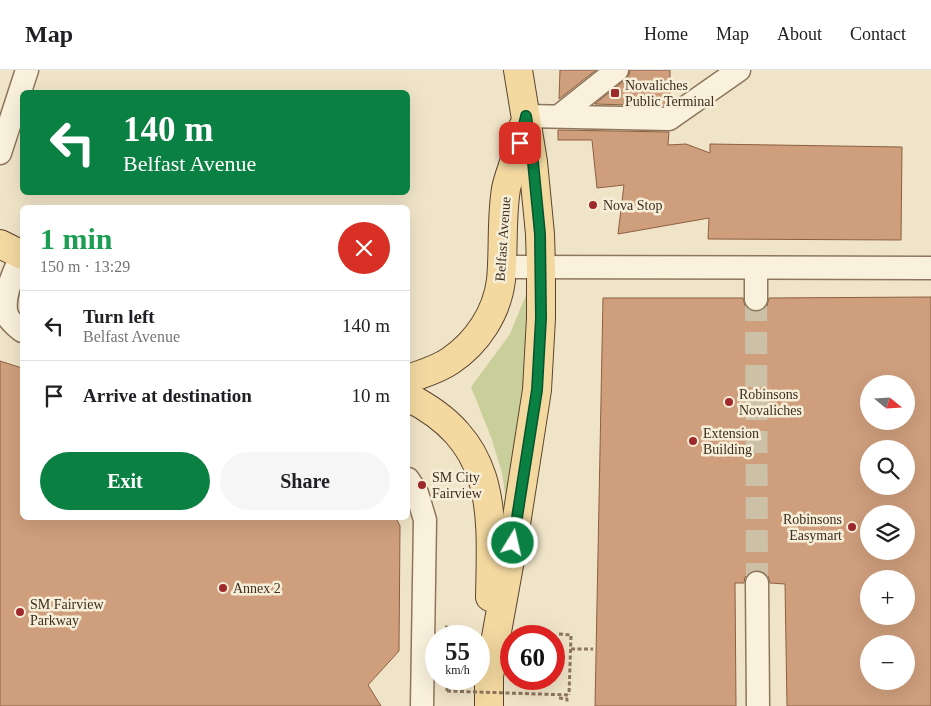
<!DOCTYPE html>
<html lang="en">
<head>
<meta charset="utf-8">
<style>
  :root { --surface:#fff; --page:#f6f6f6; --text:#202124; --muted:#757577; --line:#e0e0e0; --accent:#0b8043 }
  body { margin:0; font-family:"Times New Roman",serif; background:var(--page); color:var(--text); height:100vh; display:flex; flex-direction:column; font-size:19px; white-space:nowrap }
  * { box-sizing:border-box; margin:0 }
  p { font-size:16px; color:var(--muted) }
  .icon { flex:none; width:28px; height:28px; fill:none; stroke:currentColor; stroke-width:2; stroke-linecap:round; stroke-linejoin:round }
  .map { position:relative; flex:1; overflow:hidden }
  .drawer { position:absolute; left:20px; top:135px; width:390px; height:315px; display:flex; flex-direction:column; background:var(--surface); border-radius:8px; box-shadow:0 5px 20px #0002 }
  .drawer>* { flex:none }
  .hud { position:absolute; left:20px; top:20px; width:390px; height:105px; border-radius:8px; box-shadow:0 5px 20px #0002; background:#0b8043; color:#fff; overflow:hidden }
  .needle { width:32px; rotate:108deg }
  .buttons { position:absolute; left:860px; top:305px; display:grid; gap:10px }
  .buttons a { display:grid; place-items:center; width:55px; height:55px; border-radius:50%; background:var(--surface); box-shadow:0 5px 20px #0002; font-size:25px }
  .speed { position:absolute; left:425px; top:555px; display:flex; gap:10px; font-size:25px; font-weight:700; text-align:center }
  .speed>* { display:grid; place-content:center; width:65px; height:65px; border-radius:50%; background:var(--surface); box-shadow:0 5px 20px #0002; line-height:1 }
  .speed small { font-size:12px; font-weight:400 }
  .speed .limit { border:8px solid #d22; background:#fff; color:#111 }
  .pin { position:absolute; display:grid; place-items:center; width:42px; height:42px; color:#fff; margin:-21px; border-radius:10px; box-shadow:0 2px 8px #0006 }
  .me { position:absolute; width:55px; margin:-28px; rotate:9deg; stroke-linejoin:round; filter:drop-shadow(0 0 4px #0008) }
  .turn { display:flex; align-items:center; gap:18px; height:105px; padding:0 20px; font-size:22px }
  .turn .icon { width:65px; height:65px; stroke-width:2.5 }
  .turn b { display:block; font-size:35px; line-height:42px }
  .round { display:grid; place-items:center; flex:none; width:52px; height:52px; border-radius:26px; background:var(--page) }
  .head { display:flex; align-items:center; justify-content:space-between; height:85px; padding:0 20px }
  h1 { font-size:30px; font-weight:700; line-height:38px; color:#1e9e55 }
  .action { display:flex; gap:10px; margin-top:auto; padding:10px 20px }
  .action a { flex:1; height:58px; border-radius:30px; background:var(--accent); color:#fff; font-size:20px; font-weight:700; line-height:58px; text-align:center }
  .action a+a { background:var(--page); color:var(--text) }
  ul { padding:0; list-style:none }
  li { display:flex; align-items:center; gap:15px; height:70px; padding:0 20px; border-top:1px solid var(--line) }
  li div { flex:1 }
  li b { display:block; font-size:19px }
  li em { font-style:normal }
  header { display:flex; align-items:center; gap:30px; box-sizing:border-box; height:70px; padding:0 25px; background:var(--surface); border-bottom:1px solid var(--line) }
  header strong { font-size:24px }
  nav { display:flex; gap:28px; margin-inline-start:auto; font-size:18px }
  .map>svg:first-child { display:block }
</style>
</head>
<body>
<header>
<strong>Map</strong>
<nav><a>Home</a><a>Map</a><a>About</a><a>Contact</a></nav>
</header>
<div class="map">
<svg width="931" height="636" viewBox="0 0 931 636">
  <rect width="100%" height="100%" fill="#f0e4c8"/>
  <!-- green -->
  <path fill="#c9cf9b" d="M527,222L534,223L530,324L509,434L506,431L502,403L491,367L471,317L510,264Z"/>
  <!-- building -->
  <g fill="#cf9f7d" stroke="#8d5f41" fill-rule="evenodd">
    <path d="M560,0H596L559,29Z"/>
    <path d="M630,0H670V33L665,36L595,34L625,10L629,5Z"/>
    <path d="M558,60L669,62L668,75L686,74L710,83V74L902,77L901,170L708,169L709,148L618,164L624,115L597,118L592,70H558Z"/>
    <path d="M931,227V636H787L785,514L770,513L768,506L764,502L757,500L750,502L745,507L744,513H735L736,636H595L603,228H743L745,236L750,241L756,242L762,241L767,236L769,228ZM869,314H906V351H869ZM869,379H906V416H869ZM869,444H906V481H869ZM869,509H906V546H869ZM869,574H906V611H869Z"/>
    <path d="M0,291L22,298V448H396L400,456L399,581L368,615L381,636H0Z"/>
  </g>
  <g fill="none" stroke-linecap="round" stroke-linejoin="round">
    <!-- minor-tunnel -->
    <path stroke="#ccc0a6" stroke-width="22" stroke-dasharray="22 11" stroke-linecap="butt" d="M756,229L757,513"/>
    <!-- minor casing -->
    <g stroke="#8d765c" stroke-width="25">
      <g id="minor">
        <path d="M526,46L669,49L739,0"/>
        <path d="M559,46L617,0"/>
        <path d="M0,83L27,0"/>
        <path d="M22,184C15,200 0,230 8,247C12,253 17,257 22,261"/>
        <path d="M502,197L931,198"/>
        <path d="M756,198V229"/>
        <path d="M408,409L417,423L425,450L422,636"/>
        <path d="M757,513L758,636"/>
      </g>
    </g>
    <!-- major casing -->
    <g stroke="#5b4430" stroke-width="30">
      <g id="major">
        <path d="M0,174L22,185"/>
        <path d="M408,309C421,304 437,300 450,291C477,273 497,243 501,210C504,180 501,149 506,119C508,108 513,97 516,86C519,77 521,67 523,57"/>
        <path d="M408,327C497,372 492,439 490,527"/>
        <path d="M489,636V606L513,473L537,320L541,248V198L540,164L533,92L518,0"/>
      </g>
    </g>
    <!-- path -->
    <g stroke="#8d765c" stroke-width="3" stroke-dasharray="4 2.5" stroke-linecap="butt">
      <path d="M445,557H447V566"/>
      <path d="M559,564L571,565L569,625"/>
      <path d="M571,579H593"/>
      <path d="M447,621V609"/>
      <path d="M559,628L567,629V632"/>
    </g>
    <!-- minor -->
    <use href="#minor" stroke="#faf1dc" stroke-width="22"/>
    <!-- major -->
    <use href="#major" stroke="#f3d9a0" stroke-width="28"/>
    <!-- path-bridge -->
    <path stroke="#8d765c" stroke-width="3" stroke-dasharray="4 2.5" stroke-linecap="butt" d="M447,621L569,625"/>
  </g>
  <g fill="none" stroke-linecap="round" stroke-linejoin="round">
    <!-- route casing -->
    <g stroke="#07532c" stroke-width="12">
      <path id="route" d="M513,473L537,320L541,248L540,164L533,92L526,46L520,73"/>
    </g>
    <!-- route -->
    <use href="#route" stroke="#0b8043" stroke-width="9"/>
  </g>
  <!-- markers -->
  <g fill="#9e2a2b" stroke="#f7eed8" stroke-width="2">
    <rect x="610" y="18" width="10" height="10" rx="2.5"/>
    <circle cx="593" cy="135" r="5"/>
    <circle cx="729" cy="332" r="5"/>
    <circle cx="693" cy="371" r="5"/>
    <circle cx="422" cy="415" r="5"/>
    <circle cx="852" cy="457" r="5"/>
    <circle cx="223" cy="518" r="5"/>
    <circle cx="20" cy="542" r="5"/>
  </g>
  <g text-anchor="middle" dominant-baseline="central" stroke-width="5" stroke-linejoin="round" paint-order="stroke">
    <!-- poi labels -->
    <g font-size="14" fill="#3d2e20" stroke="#f7eed8" text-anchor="start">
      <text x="625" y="15">Novaliches<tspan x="625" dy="16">Public Terminal</tspan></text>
      <text x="603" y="135">Nova Stop</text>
      <text x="739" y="324">Robinsons<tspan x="739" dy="16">Novaliches</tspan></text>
      <text x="703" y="363">Extension<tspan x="703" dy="16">Building</tspan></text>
      <text x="432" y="407">SM City<tspan x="432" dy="16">Fairview</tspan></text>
      <text x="842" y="449" text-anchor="end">Robinsons<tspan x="842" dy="16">Easymart</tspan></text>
      <text x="233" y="518">Annex 2</text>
      <text x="30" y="534">SM Fairview<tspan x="30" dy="16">Parkway</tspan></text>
    </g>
    <!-- street labels -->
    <g font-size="14" fill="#3d2e20" stroke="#f7eed8">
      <text transform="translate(503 169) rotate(-86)">Belfast Avenue</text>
    </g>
  </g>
</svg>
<div class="buttons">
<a><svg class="needle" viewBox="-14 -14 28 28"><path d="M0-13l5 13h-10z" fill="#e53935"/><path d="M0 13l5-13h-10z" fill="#757577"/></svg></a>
<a><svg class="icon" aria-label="search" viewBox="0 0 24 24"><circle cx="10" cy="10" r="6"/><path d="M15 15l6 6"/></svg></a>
<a><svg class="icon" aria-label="layers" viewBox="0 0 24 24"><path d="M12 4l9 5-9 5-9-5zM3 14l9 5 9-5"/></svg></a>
<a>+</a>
<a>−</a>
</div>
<div class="speed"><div>55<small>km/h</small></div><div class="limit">60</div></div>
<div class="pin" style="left:520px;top:73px;background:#d93025"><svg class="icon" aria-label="arrive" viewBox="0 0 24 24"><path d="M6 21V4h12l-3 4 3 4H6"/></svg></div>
<svg class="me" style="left:513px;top:473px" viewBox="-20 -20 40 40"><circle r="17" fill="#0b8043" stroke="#fff" stroke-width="3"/><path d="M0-11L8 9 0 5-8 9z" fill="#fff"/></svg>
<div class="hud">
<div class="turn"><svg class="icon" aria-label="left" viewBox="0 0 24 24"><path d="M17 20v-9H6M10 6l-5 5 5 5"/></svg><div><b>140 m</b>Belfast Avenue</div></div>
</div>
<section class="drawer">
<div class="head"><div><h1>1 min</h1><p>150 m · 13:29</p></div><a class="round" style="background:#d93025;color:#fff"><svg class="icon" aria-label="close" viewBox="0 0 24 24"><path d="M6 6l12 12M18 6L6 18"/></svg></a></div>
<ul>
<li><svg class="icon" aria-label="left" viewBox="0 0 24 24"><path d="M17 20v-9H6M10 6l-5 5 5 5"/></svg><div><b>Turn left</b><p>Belfast Avenue</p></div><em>140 m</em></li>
<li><svg class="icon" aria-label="arrive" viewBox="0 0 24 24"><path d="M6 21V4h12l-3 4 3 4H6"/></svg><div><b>Arrive at destination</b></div><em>10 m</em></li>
</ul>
<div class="action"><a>Exit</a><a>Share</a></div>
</section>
</div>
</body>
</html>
